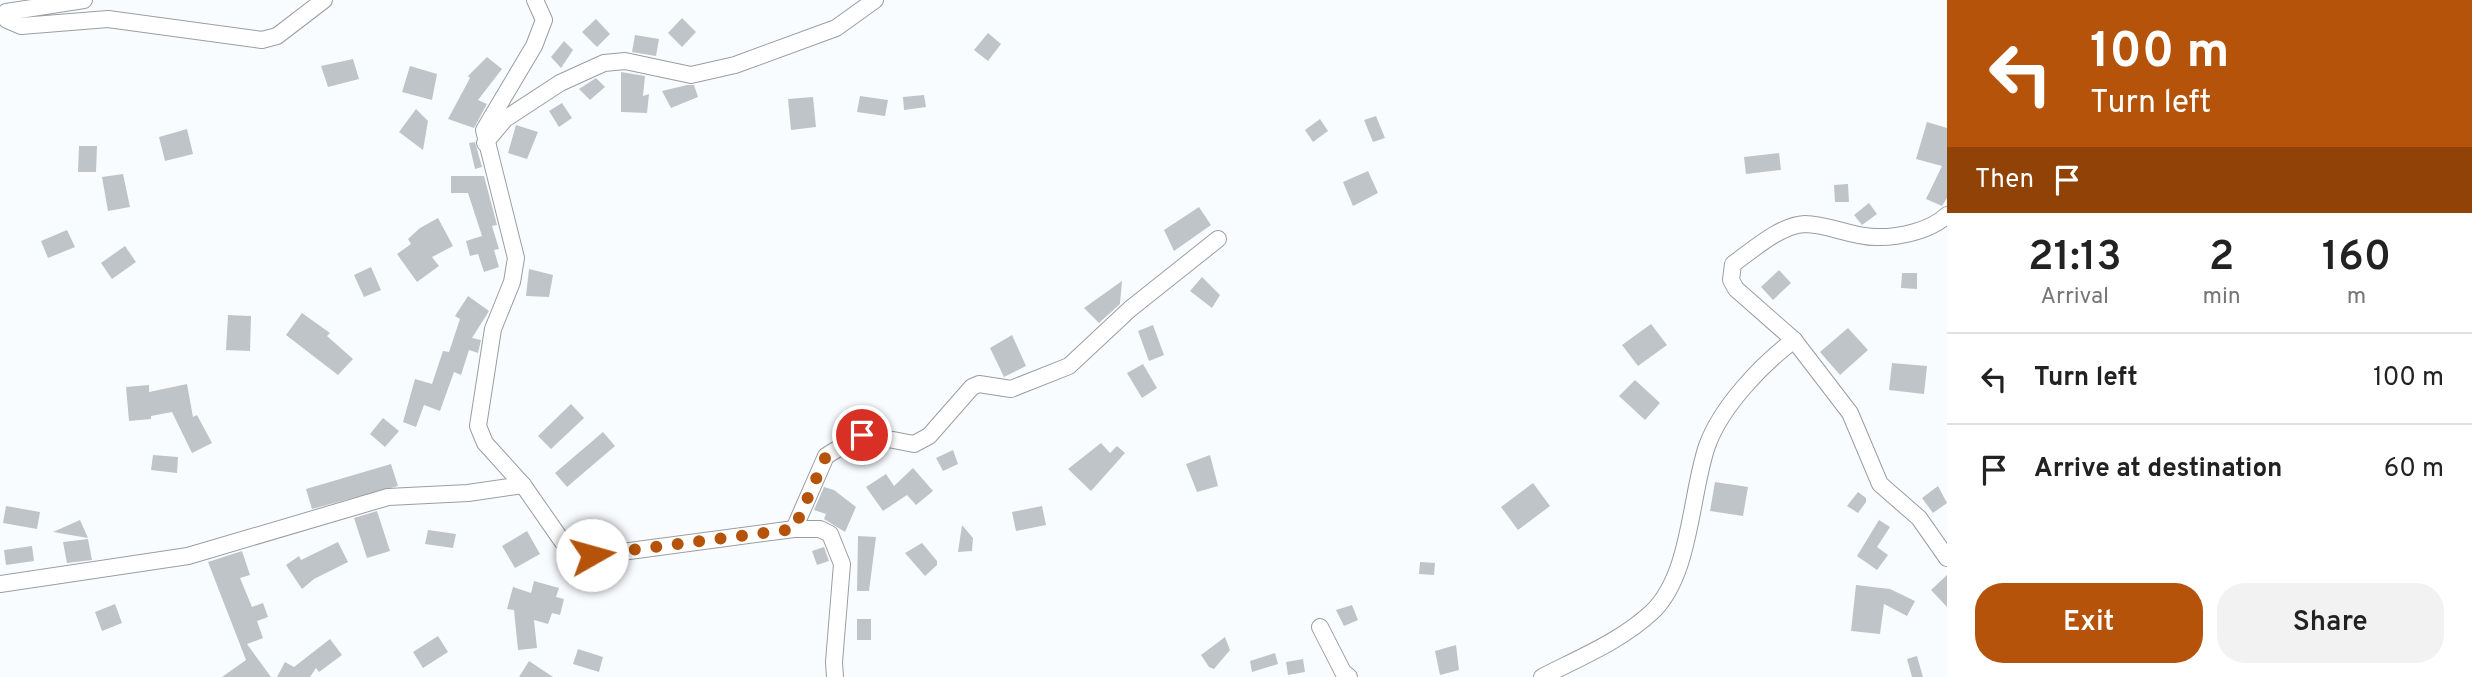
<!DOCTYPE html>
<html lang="en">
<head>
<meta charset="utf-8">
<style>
  :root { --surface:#fff; --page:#f2f2f2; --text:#222; --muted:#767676; --line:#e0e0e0; --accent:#b45309 }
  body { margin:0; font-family:Overpass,sans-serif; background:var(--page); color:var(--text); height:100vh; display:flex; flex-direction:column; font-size:26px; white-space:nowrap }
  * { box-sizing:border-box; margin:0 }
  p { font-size:23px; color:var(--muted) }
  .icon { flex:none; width:38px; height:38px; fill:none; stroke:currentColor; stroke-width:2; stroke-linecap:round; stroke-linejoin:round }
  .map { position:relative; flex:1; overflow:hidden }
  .side { display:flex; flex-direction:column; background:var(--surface); width:525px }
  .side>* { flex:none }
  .banner { background:#b45309; color:#fff; overflow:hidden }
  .pin { position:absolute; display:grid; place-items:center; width:60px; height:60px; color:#fff; margin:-30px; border:4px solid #fff; border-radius:50%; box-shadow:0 2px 7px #0007 }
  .me { position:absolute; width:77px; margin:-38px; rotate:83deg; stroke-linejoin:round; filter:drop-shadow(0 0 5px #0008) }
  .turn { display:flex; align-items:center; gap:24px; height:147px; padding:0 28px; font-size:32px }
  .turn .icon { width:91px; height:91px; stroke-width:2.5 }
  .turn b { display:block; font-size:49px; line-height:60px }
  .then { display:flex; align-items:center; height:66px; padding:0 28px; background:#0003; gap:14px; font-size:26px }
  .eta { display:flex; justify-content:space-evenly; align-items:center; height:119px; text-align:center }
  .eta b { font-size:42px; font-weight:600; line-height:49px }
  .button { display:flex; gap:14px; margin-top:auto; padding:14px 28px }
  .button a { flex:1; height:80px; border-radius:28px; background:var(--accent); color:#fff; font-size:28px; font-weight:600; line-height:80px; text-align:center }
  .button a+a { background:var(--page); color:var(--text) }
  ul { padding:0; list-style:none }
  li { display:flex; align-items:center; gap:21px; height:91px; padding:0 28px; border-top:2px solid var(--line) }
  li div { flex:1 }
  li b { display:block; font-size:26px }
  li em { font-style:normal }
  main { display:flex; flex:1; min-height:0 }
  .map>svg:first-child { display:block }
</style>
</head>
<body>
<main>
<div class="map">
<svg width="1947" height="677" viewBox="0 0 1947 677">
  <rect width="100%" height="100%" fill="#f9fcff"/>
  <!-- building -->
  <g fill="#bfc4c9">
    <path d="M682,18L696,32L682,47L668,33Z"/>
    <path d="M596,19L610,34L597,47L582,32Z"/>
    <path d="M988,33L1001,44L988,61L974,50Z"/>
    <path d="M635,35L659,39L656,56L632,52Z"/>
    <path d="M564,41L573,50L561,68L551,57Z"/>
    <path d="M487,57L502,69L478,100L487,104L474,128L448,119L470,78L468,76Z"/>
    <path d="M353,59L359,79L328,87L321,66Z"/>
    <path d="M410,66L437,74L432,100L402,92Z"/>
    <path d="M621,72L645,76L643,96L649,94L647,113L621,112Z"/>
    <path d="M596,78L605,87L590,100L579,89Z"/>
    <path d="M687,85H694L698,97L671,108L662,91Z"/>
    <path d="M924,95L926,107L904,110L903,97Z"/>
    <path d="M860,96L888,100L885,116L857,112Z"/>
    <path d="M813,97L816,127L791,130L788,99Z"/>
    <path d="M562,103L572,118L559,127L549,111Z"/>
    <path d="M416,109L428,121L423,150L399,132Z"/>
    <path d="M1376,116L1385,138L1373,142L1364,120Z"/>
    <path d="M1320,119L1328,131L1313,142L1305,130Z"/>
    <path d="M1927,122L1947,128V198L1942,206L1926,199L1942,166L1916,159Z"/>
    <path d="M516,125L538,132L527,159L508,153Z"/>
    <path d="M187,129L193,154L165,161L159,137Z"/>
    <path d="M475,142L482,167L475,169L469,143Z"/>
    <path d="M79,146H97L96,172H78Z"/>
    <path d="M1779,153L1781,170L1746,174L1744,157Z"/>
    <path d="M1368,171L1378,193L1353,206L1343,182Z"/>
    <path d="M123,174L130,207L108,211L102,177Z"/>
    <path d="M451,176H484L497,225L492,226L499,249L494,250L499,267L484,272L478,254L470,256L466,241L482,236L468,193H451Z"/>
    <path d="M1848,184L1849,202H1835L1834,185Z"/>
    <path d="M1869,203L1877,214L1862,225L1854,215Z"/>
    <path d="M1199,207L1211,225L1174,251L1164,230Z"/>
    <path d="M438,218L453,246L432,257L439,266L417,282L397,254L411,244L408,239L420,228Z"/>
    <path d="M67,230L75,247L48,258L41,241Z"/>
    <path d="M125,246L136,262L112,279L101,263Z"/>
    <path d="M371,267L381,290L364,297L354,275Z"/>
    <path d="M529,269L553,275L549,297L526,296Z"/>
    <path d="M1779,270L1791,283L1773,300L1761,287Z"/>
    <path d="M1902,273H1917V289L1901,288Z"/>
    <path d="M1202,277L1220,295L1212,308L1190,291Z"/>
    <path d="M1122,281L1120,304L1099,323L1084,308Z"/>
    <path d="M468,296L489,311L472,338L481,340L478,353L469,350L461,375L454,372L440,411L424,405L416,427L403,422L415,379L432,384L443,351L449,352L460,319L455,316Z"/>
    <path d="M302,313L330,333L327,336L353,359L338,375L286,335Z"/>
    <path d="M228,315L251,316L250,351L226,350Z"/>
    <path d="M1651,324L1667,345L1638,366L1622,345Z"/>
    <path d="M1153,325L1164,355L1149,361L1138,331Z"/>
    <path d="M1848,328L1868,350L1840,375L1820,352Z"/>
    <path d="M1012,335L1026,366L1004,377L990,348Z"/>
    <path d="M1892,363L1927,366L1924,394L1889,390Z"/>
    <path d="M1143,364L1157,388L1142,398L1127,373Z"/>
    <path d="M1635,380L1660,403L1645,420L1619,396Z"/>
    <path d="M187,384L193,417L197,415L212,443L192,453L172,412L151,416V419L129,421L126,387L149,385V392Z"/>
    <path d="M571,404L584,418L551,449L538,436Z"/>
    <path d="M383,418L399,431L385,447L370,434Z"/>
    <path d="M603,432L615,446L567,487L555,473Z"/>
    <path d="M1101,443L1110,453L1117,446L1125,453L1091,491L1068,469Z"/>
    <path d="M953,450L958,464L943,471L936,458Z"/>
    <path d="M153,455L178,457L177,473L151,470Z"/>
    <path d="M1210,455L1218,486L1197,492L1186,464Z"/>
    <path d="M391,464L398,486L312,509L306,489Z"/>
    <path d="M913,468L933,491L916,505L907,495L883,511L866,487L886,474L894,486Z"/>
    <path d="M1715,482L1748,487L1743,516L1710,511Z"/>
    <path d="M1533,483L1550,506L1518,530L1501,507Z"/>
    <path d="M1938,486L1947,503L1933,513L1922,498Z"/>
    <path d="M824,487L834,490L856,507L845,532L824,519L826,514L814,510Z"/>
    <path d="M1858,492L1866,498V502L1858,513L1847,506Z"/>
    <path d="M6,506L40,512L37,529L3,523Z"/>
    <path d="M1042,506L1046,525L1016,531L1012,512Z"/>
    <path d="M377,511L390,551L367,558L354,518Z"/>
    <path d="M80,520L88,538L53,532Z"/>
    <path d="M1879,520L1890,527L1877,547L1888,555L1877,570L1857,556Z"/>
    <path d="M962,525L973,538L972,551L958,552Z"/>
    <path d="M428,530L456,534L453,548L425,544Z"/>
    <path d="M527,531L540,554L515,568L502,546Z"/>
    <path d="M858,536L876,537L869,591H857Z"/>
    <path d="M88,539L92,560L67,563L63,542Z"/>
    <path d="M338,542L348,562L314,579L302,589L286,565L299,556L301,560Z"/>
    <path d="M922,543L937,561V565L925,576L905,553Z"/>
    <path d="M32,546L34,561L6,565L4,550Z"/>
    <path d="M824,547L829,561L817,565L812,551Z"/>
    <path d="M242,551L250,575L240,578L252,607L263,603L268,617L257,621L263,638L247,644L271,677H222L246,660L208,562Z"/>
    <path d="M1420,562L1435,563L1434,575L1419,574Z"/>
    <path d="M1947,575V607L1931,590Z"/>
    <path d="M534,581L559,588L556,597L564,599L560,615L552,613L548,624L534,620L537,648L518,650L514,610L507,609L513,587L531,593Z"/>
    <path d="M1856,585L1890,589L1915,601L1907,616L1884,604L1880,634L1851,631Z"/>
    <path d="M115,604L122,623L102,631L95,612Z"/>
    <path d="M1352,605L1358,620L1344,626L1336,610Z"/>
    <rect x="857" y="619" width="14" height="21"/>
    <path d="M438,636L448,652L423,668L413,652Z"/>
    <path d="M1225,637L1230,650L1214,669L1209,667L1201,655Z"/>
    <path d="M330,639L342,655L319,672L316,668L310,677H277L285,662L294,667Z"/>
    <path d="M1456,645L1459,670L1440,675L1435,651Z"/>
    <path d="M578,649L603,657L599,672L573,664Z"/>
    <path d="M1275,653L1278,664L1252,672L1250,661Z"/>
    <path d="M1917,656L1923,677H1912L1907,659Z"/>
    <path d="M1303,659L1305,672L1288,675L1286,662Z"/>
    <path d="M529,661L553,677H519Z"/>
  </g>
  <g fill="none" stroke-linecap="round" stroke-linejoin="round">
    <!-- minor casing -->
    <g stroke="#999ea2" stroke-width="18">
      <g id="minor">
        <path d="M84,0L6,12L7,20L21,26L108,19L262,40L277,36L324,0"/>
        <path d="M535,0L544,20L534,46L484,130L516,258L512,282L493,329L478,426L485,443L523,485L562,541L570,549L592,556L794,529H820L830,534L842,564L834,662L835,677"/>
        <path d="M485,143L505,119L560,83L604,63L625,61L691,75L735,65L836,28L875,0"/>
        <path d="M1947,215C1931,231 1897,238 1875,237C1852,237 1828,224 1805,224C1780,225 1753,250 1733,264L1731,280L1736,289L1794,340L1850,413L1880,484L1919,518L1947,558"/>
        <path d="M794,529L826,456L862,434L914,444L929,436L972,387L979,384L1011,389L1069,366L1130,309L1218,239"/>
        <path d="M0,584L188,556L388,497L468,493L523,485"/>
        <path d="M1320,627L1343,672L1349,677"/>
        <path d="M1542,677C1579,658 1621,641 1652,612C1691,575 1690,496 1707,446C1721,407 1761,365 1794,340"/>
      </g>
    </g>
    <!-- minor -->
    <use href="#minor" stroke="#fff" stroke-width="16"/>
  </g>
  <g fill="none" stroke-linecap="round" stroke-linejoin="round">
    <!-- route -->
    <path stroke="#b45309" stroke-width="12" stroke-dasharray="0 21.6" d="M592,555L794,529L826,456L862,435"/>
  </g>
</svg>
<div class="pin" style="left:862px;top:435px;background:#d93025"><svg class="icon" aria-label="arrive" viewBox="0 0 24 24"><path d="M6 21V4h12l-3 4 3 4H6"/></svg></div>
<svg class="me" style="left:592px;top:555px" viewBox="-20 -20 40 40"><circle r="19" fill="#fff"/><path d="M0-13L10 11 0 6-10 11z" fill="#b45309"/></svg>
</div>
<section class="side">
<div class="banner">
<div class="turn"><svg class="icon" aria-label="left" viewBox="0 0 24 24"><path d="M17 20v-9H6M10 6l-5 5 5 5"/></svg><div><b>100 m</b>Turn left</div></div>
<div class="then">Then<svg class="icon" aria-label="arrive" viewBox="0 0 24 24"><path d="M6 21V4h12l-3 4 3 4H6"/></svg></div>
</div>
<div class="eta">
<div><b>21:13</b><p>Arrival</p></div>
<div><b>2</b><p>min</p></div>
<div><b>160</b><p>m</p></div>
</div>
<ul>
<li><svg class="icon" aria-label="left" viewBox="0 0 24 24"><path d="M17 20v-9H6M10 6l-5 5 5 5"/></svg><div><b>Turn left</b></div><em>100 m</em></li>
<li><svg class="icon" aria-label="arrive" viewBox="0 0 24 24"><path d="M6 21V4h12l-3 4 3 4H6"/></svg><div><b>Arrive at destination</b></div><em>60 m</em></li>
</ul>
<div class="button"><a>Exit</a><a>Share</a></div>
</section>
</main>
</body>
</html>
